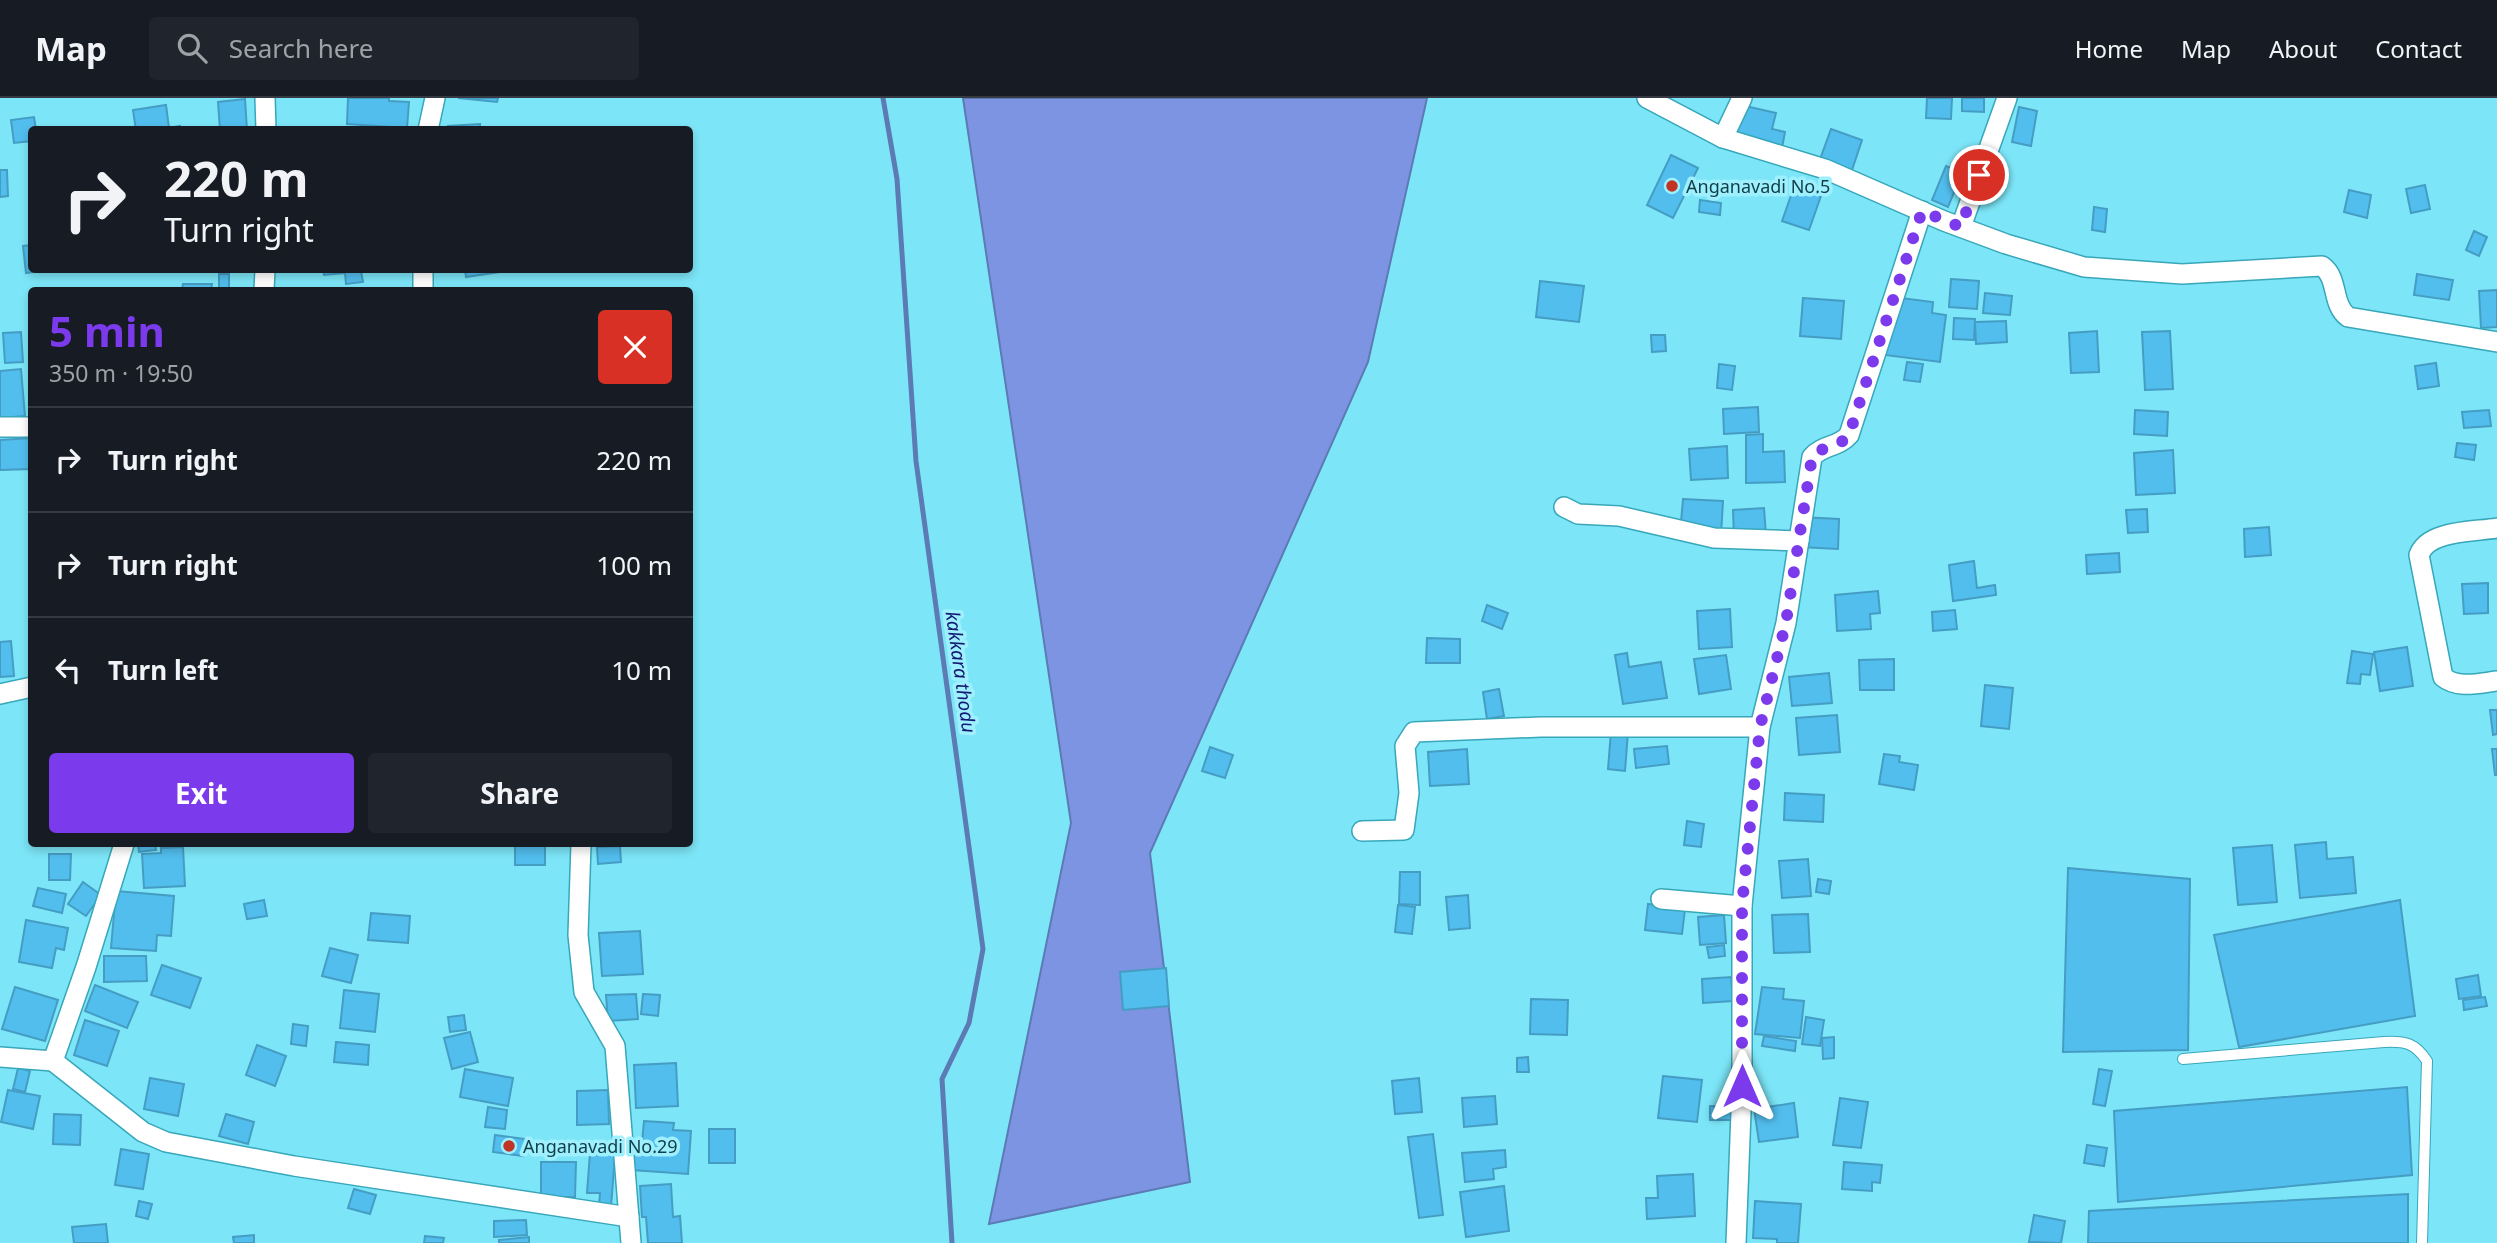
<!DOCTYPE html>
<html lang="en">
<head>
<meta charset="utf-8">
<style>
  :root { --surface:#171b24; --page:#20242c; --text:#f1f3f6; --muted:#9ea1a6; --line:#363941; --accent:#7c3aed }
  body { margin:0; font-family:"Noto Sans",sans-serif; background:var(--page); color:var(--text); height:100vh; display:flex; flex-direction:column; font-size:26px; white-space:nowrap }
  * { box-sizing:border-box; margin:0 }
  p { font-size:23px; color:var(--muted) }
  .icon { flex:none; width:38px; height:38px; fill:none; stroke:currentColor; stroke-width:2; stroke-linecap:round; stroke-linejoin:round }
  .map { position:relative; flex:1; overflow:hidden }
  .panel { position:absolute; left:28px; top:189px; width:665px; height:560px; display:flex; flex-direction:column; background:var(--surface); border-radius:7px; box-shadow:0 4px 10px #0003 }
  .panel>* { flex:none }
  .banner { position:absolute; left:28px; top:28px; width:665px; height:147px; border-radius:7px; box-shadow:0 4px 10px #0003; background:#171b24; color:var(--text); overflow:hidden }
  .pin { position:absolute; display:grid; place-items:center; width:60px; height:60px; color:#fff; margin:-30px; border:4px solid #fff; border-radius:50%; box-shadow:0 2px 7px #0007 }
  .me { position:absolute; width:77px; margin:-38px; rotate:0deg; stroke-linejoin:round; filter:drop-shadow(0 0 5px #0008) }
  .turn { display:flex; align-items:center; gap:24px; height:147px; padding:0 21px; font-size:32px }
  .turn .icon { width:91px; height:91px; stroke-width:2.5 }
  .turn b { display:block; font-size:49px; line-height:60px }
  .round { display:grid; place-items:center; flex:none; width:74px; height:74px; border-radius:7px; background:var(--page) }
  .headline { display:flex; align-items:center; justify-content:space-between; height:119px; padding:0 21px }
  h1 { font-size:42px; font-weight:700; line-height:52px; color:var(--accent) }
  .action { display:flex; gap:14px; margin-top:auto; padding:14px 21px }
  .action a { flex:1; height:80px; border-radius:7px; background:var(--accent); color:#fff; font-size:28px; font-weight:700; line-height:80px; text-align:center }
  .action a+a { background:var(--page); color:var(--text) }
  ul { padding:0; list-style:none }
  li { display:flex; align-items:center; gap:21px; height:105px; padding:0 21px; border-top:2px solid var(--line) }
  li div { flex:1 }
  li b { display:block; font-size:26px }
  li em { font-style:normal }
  header { display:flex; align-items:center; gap:42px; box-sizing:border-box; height:98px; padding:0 35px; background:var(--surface); border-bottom:2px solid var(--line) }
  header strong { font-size:33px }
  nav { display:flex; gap:38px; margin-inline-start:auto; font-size:24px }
  .search { width:490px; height:63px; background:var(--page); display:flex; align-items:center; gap:18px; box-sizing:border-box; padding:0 24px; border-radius:7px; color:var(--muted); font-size:26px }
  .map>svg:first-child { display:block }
</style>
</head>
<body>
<header>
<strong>Map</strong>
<div class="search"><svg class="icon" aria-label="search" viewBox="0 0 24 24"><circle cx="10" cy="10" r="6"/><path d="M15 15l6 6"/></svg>Search here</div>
<nav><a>Home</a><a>Map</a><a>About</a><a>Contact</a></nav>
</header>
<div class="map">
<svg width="2497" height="1145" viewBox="0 0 2497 1145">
  <rect width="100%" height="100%" fill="#7ce6f8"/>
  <!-- water -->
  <path fill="#7d94e3" stroke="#5c7ab4" stroke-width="2" d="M963,0H1427L1368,264L1150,755L1190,1084L989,1126L1071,725Z"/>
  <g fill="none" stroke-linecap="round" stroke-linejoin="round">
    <!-- stream -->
    <path stroke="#5c7ab4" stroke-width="5" d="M883,0L897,81L916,363L983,851L969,925L942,981L952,1145"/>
  </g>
  <!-- building -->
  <g fill="#52beee" stroke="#459dc3" stroke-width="2">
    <path d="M348,0H389V3L409,4L407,30L347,26Z"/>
    <path d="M458,0H498L497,4Z"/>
    <path d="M1927,0H1952L1951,21L1926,20Z"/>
    <path d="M1962,0H1984V14L1962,13Z"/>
    <path d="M245,1L247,32H220L218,4Z"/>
    <path d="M166,7L169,30L180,28L181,32H136L133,12Z"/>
    <path d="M1741,7L1776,15L1772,31L1785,34L1782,50L1735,40Z"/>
    <path d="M2019,9L2037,13L2031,48L2012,44Z"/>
    <path d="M34,19L36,32H32V43L14,45L11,22Z"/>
    <path d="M480,26V32H449L448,28Z"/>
    <path d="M1831,31L1862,42L1850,78L1818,67Z"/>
    <path d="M1671,57L1698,70L1673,120L1647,107Z"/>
    <path d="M1946,68L1962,75L1948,109L1932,102Z"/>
    <path d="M0,72H7L8,98L0,99Z"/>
    <path d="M2425,87L2430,111L2411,115L2406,91Z"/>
    <path d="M1794,89L1821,98L1809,132L1782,123Z"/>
    <path d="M2349,92L2371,97L2367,120L2344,114Z"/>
    <path d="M1700,102L1721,105L1720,117L1699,114Z"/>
    <path d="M2094,109L2107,111L2105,134L2092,132Z"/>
    <path d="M2474,133L2487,139L2479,158L2466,152Z"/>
    <path d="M32,147V172H48L26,175L23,148Z"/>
    <path d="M323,172H374L361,173L363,184L346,186L345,175L324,177Z"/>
    <path d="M465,172H514L466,179Z"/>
    <rect x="219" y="176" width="10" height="14"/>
    <path d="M2417,176L2453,182L2449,202L2414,197Z"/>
    <path d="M1951,181L1979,183L1977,211L1949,209Z"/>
    <path d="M1540,183L1584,188L1579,224L1536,219Z"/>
    <path d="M183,186H212L211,192H182Z"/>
    <path d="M2497,192V229L2481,230L2479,193Z"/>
    <path d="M1985,195L2012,198L2010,217L1983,215Z"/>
    <path d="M1885,198L1933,204L1932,215L1946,217L1940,264L1877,256Z"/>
    <path d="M1803,200L1844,203L1841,241L1800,238Z"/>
    <path d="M1954,220L1975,221L1974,242L1953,241Z"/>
    <path d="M2006,223L2007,244L1976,246L1975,224Z"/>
    <path d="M2097,233L2099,274L2071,275L2069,235Z"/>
    <path d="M2170,233L2173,291L2145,292L2142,234Z"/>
    <path d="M21,234L23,264L5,265L3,235Z"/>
    <path d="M1651,237H1665L1666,253L1652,254Z"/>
    <path d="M1907,264L1923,266L1920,284L1904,282Z"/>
    <path d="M2436,265L2439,288L2418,291L2415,268Z"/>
    <path d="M1719,266L1735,268L1732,292L1717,290Z"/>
    <path d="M21,271L25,318L0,320V273Z"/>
    <path d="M1758,309L1759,334L1724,336L1723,311Z"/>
    <path d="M2135,312L2168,314L2167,338L2134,336Z"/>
    <path d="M2489,312L2491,328L2464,330L2462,314Z"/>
    <path d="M1763,336V354L1784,353L1785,384L1746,385V337Z"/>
    <path d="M32,340V371L0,372V342Z"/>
    <path d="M2457,345L2476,347L2474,362L2455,359Z"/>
    <path d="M1727,348L1728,380L1691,382L1689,351Z"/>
    <path d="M2173,352L2175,395L2136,397L2134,355Z"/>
    <path d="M1683,401L1723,403L1721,437L1680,435Z"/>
    <path d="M1764,410L1766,437L1734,439L1733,412Z"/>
    <path d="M2147,411L2148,434L2128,435L2126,412Z"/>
    <path d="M1801,419L1839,421L1838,451L1800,449Z"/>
    <path d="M2269,429L2271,457L2245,459L2244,431Z"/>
    <path d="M2119,455L2120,474L2087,476L2086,457Z"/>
    <path d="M1974,463L1977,490L1995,487L1996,497L1953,503L1949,467Z"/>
    <path d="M2488,485V515L2464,516L2462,486Z"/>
    <path d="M1878,493L1880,515L1870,516L1871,531L1837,533L1835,497Z"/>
    <path d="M1487,507L1508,515L1502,531L1482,523Z"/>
    <path d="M1730,511L1732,549L1699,551L1697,513Z"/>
    <path d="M1955,512L1957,531L1933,533L1932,514Z"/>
    <path d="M1427,540L1460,541V565H1426Z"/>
    <path d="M11,543L14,578L0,579V544Z"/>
    <path d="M2407,549L2413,588L2380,593L2374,554Z"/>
    <path d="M2352,553L2373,556L2370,577L2361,576L2360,586L2347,585Z"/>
    <path d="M1627,555L1629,569L1661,564L1667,600L1623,606L1615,557Z"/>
    <path d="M1726,557L1731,591L1699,596L1694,561Z"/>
    <path d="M1894,561V592H1860L1859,562Z"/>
    <path d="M1829,575L1832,605L1792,608L1789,579Z"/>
    <path d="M1985,587L2013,590L2009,631L1981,628Z"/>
    <path d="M1499,591L1504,618L1487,621L1483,594Z"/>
    <path d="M2490,612H2497V636L2493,637Z"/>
    <path d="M1837,617L1840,654L1799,657L1796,620Z"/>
    <path d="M1611,633L1628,634L1625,673L1608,671Z"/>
    <path d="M1667,648L1669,666L1636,670L1634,651Z"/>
    <path d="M1210,649L1233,657L1225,680L1202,673Z"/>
    <path d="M1467,651L1469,686L1430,688L1428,654Z"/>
    <path d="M2492,651H2497V677H2495Z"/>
    <path d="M1884,656L1900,658L1899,664L1918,667L1914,692L1879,686Z"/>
    <path d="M1785,695L1824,697L1823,724L1784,722Z"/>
    <path d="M1687,723L1704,726L1701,749L1684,747Z"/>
    <path d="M2326,744L2327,761L2353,759L2356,795L2300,800L2295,747Z"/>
    <path d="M138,746H155L156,752L139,754Z"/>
    <rect x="515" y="746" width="30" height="21"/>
    <path d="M2272,747L2277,804L2238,807L2233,750Z"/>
    <path d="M620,748L621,764L598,766L597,749Z"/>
    <path d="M183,749L185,788L144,790L142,756L161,755V750Z"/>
    <path d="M49,756H71L70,782H49Z"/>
    <path d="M1808,761L1811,798L1782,800L1779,763Z"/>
    <path d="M2068,770L2190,781L2188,952L2063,954Z"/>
    <path d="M1400,774H1420V807L1399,806Z"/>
    <path d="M1818,781L1831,783L1829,796L1816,794Z"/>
    <path d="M83,784L101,797L86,818L68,806Z"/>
    <path d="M38,790L66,796L62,815L33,808Z"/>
    <path d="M116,793L174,798L171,838L157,837L156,853L111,850Z"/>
    <path d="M1468,797L1470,830L1449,832L1446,799Z"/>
    <path d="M264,802L267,818L247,821L244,806Z"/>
    <path d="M2400,802L2415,918L2239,949L2214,837Z"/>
    <path d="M1648,806L1685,811L1682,836L1645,832Z"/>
    <path d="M1398,807L1415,809L1412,836L1395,834Z"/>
    <path d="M371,815L410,818L408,845L368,842Z"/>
    <path d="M1808,816L1810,854L1774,855L1772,817Z"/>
    <path d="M1724,817L1726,845L1700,847L1698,819Z"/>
    <path d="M26,822L68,830L64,852L56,850L52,870L19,864Z"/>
    <path d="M640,833L643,876L602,878L599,835Z"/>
    <path d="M1724,847L1725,858L1709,860L1707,849Z"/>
    <path d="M330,850L358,857L351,885L322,878Z"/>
    <path d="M104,858H146L147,883L104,884Z"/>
    <path d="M162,867L201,880L190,910L151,897Z"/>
    <path d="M1166,870L1169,908L1123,912L1120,874Z"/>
    <path d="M2478,877L2481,898L2459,901L2456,881Z"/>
    <path d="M1731,879L1733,903L1703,905L1702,881Z"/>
    <path d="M95,887L138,904L127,930L85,913Z"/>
    <path d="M15,889L58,902L45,943L2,931Z"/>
    <path d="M1762,889L1784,891L1783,901L1804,903L1800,940L1755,936Z"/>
    <path d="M344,892L379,896L375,934L340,930Z"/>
    <path d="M636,896L638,921L608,923L606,897Z"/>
    <path d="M643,896L660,897L658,918L641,916Z"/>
    <path d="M2485,899L2487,908L2464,912L2463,902Z"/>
    <path d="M1531,901L1568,902L1567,937L1530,936Z"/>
    <path d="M464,917L466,932L450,934L448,919Z"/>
    <path d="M1806,919L1824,922L1820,948L1802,946Z"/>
    <path d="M85,922L119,933L107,968L74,957Z"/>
    <path d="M293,926L308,928L306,948L291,946Z"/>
    <path d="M470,934L478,964L452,971L444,940Z"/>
    <path d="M1764,938L1796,943L1795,953L1762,948Z"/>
    <path d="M1834,939V960L1823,961L1822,940Z"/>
    <path d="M336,944L369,947L368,967L334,964Z"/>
    <path d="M257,947L286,958L275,988L246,977Z"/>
    <path d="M1528,959L1529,974H1517V960Z"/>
    <path d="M676,965L678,1008L636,1010L634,967Z"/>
    <path d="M18,970L30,973L25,994L13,991Z"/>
    <path d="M465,971L513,980L508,1008L460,999Z"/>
    <path d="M2099,971L2112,973L2105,1008L2093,1006Z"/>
    <path d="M1663,978L1702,982L1697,1024L1658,1020Z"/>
    <path d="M150,980L184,986L178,1018L144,1011Z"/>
    <path d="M1419,980L1422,1014L1395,1016L1392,983Z"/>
    <path d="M2407,989L2412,1077L2118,1104L2114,1013Z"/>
    <path d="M8,992L40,998L33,1031L1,1024Z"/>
    <path d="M608,992L609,1026L577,1027V993Z"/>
    <path d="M1495,998L1497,1026L1464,1029L1462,1000Z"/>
    <path d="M1840,1000L1868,1004L1861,1050L1833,1047Z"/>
    <path d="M1794,1005L1798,1039L1759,1044L1754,1011Z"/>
    <path d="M1710,1008L1735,1009V1022H1710Z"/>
    <path d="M488,1009L507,1012L505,1031L485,1029Z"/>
    <path d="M54,1016L81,1017L80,1047L53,1046Z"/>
    <path d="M226,1016L254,1024L248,1046L219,1038Z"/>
    <path d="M644,1023L674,1025L673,1032L691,1033L688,1076L632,1072L633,1055H641Z"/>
    <rect x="709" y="1031" width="26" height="34"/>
    <path d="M1433,1036L1443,1117L1419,1120L1408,1039Z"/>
    <path d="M495,1037L525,1041L523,1058L493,1054Z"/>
    <path d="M2087,1047L2107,1050L2104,1068L2084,1065Z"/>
    <path d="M121,1051L149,1056L143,1091L115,1087Z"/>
    <path d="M1505,1052L1506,1069L1493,1071L1494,1081L1465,1084L1462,1055Z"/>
    <path d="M590,1055L615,1057L611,1109L599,1108L600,1095H587Z"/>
    <path d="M541,1064H576L575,1099H541Z"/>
    <path d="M1844,1064L1882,1067L1880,1085L1872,1084V1093L1842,1091Z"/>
    <path d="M1693,1076L1695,1118L1647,1121L1646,1100H1658L1657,1078Z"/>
    <path d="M671,1086L673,1119L680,1118L682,1145H648L646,1119H642L640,1088Z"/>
    <path d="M1504,1088L1509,1133L1466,1139L1460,1094Z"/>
    <path d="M354,1091L376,1097L370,1116L348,1110Z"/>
    <path d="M2408,1096V1145H2088L2089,1113Z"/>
    <path d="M139,1103L152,1106L148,1121L136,1118Z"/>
    <path d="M1755,1103L1801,1106L1798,1145H1777V1141L1753,1140Z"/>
    <path d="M2034,1117L2065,1123L2061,1145L2029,1144Z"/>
    <path d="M526,1122L527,1137L494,1139V1123Z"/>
    <path d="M106,1126L108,1145H74L72,1129Z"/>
    <path d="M254,1137V1145H234L233,1139Z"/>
    <path d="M425,1138L444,1140L443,1145H424Z"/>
    <path d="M529,1139V1145H499V1142Z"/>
  </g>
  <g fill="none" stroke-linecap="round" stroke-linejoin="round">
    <!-- service casing -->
    <g stroke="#37a7b9" stroke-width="12">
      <path id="service" d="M2183,961L2384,944C2406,943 2415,945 2427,963L2422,1145"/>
    </g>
    <!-- minor casing -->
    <g stroke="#37a7b9" stroke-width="22">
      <g id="minor">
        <path d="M265,0L266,32"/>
        <path d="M1647,0L1723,40L1825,71L1944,123L2006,146L2084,169L2182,176L2322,168C2339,180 2331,206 2348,219L2497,244"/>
        <path d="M428,32L435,0"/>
        <path d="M1723,40L1742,0"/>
        <path d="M1961,129L2007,0"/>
        <path d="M423,172V192"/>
        <path d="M264,192L265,172"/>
        <path d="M0,329H32"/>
        <path d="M1564,409L1578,416L1619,418L1714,440L1799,443"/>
        <path d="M2497,430C2473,434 2428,432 2419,457L2443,579C2458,591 2479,585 2497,583"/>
        <path d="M0,596L32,589"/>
        <path d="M1362,733L1404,732L1409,695L1405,648L1414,634L1541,629H1760"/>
        <path d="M581,746L578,837L584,894L615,948L631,1145"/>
        <path d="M1661,801L1742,808"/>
        <path d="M0,959L53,963L86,869L124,746"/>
        <path d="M53,963L143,1034L166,1044L294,1068L629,1119"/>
        <path d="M1736,1145L1742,988V808L1760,629L1786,525L1812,359C1822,347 1839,349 1849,337L1922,113"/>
      </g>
    </g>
    <!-- service -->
    <use href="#service" stroke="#fff" stroke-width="10"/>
    <!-- minor -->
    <use href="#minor" stroke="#fff" stroke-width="19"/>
  </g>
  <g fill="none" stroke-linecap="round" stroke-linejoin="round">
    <!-- route -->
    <path stroke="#7c3aed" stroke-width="12" stroke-dasharray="0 21.6" d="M1742,988V807L1760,629L1786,524L1812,359C1822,347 1839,350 1849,337L1922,113L1961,129L1979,77"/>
  </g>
  <!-- markers -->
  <g fill="#c13425" stroke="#9ff0fe" stroke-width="2.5">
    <circle cx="1672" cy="88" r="7"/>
    <circle cx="509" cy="1048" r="7"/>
  </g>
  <g text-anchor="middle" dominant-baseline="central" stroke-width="7" stroke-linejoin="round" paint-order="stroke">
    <!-- poi labels -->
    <g font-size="18" fill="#0f3e46" stroke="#9ff0fe" text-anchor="start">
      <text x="1686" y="88">Anganavadi No.5</text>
      <text x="523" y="1048">Anganavadi No.29</text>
    </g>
    <!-- water labels -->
    <g font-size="19" font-style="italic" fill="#131872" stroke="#9ff0fe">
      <text transform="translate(961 574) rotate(82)">kakkara thodu</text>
    </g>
  </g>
</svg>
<div class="pin" style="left:1979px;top:77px;background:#d93025"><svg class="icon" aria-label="arrive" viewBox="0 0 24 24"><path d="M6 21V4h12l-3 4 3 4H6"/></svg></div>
<svg class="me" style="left:1742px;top:988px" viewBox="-20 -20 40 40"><path d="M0-17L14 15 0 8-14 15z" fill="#7c3aed" stroke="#fff" stroke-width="4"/></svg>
<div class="banner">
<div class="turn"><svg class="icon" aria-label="right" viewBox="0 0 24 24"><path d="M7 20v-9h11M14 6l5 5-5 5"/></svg><div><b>220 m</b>Turn right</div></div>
</div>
<section class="panel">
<div class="headline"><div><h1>5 min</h1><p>350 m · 19:50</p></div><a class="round" style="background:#d93025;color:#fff"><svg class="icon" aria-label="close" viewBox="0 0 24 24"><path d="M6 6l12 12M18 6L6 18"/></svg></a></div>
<ul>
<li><svg class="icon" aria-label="right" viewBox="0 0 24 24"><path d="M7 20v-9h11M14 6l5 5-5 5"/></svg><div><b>Turn right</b></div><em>220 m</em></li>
<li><svg class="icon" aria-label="right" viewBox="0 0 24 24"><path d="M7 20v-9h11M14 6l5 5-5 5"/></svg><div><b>Turn right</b></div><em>100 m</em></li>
<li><svg class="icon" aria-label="left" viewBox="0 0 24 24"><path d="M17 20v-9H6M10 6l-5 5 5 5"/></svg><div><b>Turn left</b></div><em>10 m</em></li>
</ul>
<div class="action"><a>Exit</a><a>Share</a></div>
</section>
</div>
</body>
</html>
